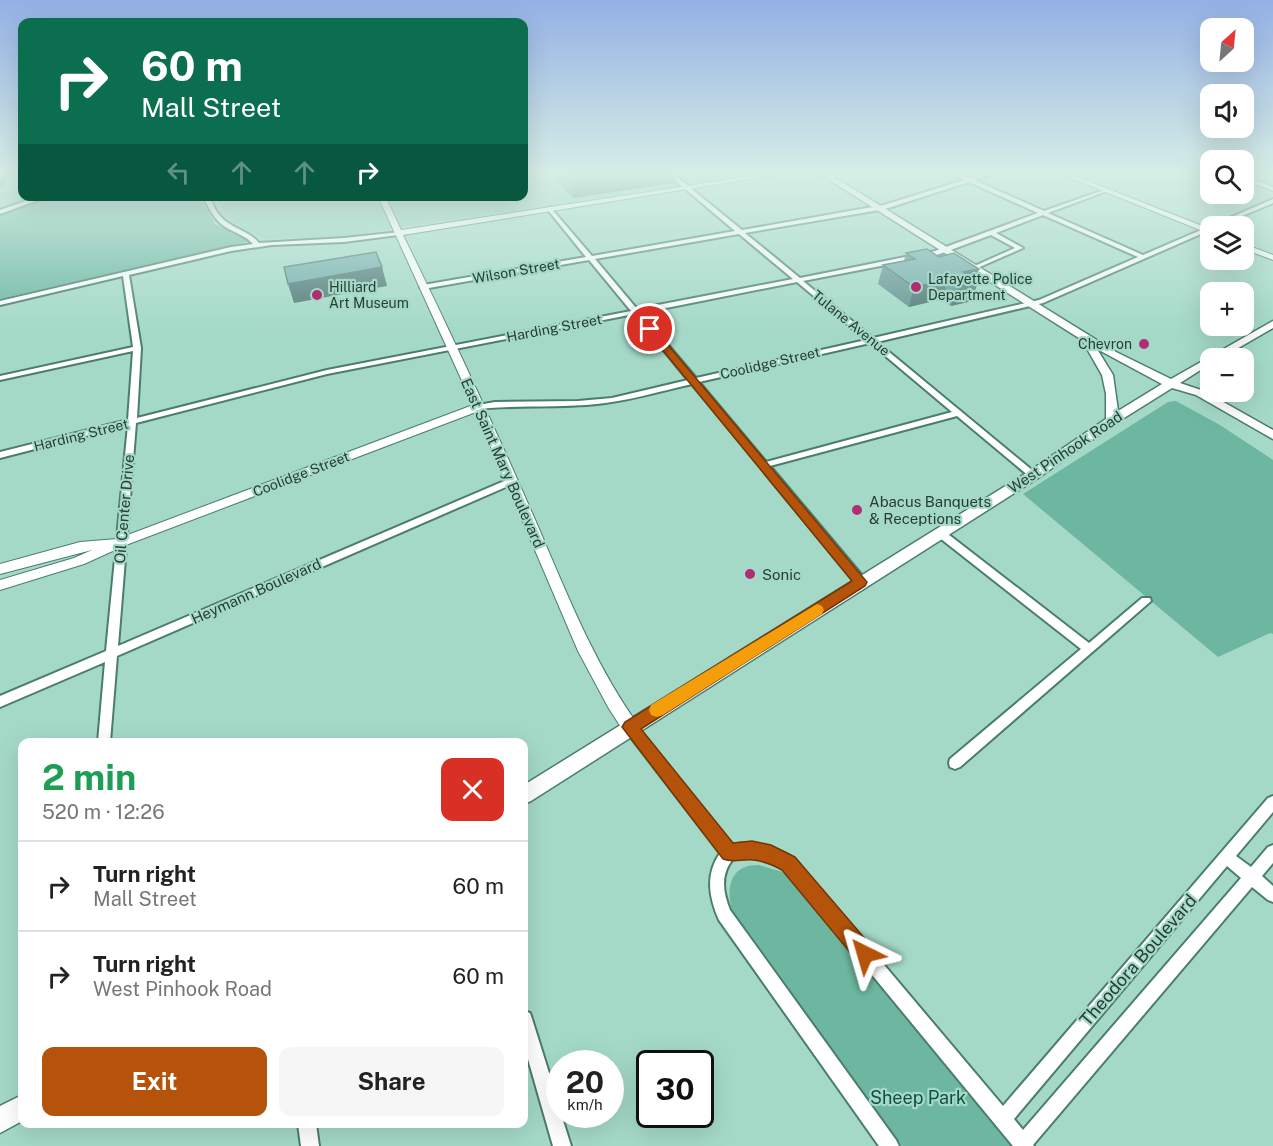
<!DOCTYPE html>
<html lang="en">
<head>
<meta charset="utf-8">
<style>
  :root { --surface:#fff; --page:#f6f6f6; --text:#222; --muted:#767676; --line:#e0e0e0; --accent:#b45309 }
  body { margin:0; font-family:"Public Sans",sans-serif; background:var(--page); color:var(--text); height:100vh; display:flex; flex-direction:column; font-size:22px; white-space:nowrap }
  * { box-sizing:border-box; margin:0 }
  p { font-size:20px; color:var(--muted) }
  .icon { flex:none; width:33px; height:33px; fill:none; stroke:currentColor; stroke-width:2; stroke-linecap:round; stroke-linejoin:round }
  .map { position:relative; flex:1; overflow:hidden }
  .side { position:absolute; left:18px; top:738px; width:510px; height:390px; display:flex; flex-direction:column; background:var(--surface); border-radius:12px; box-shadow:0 6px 24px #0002 }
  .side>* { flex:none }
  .guide { position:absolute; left:18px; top:18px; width:510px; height:183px; border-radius:12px; box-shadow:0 6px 24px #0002; background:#0b6e4f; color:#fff; overflow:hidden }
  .needle { width:39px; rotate:27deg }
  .buttons { position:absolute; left:1200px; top:18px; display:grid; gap:12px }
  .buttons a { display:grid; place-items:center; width:54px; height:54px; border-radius:12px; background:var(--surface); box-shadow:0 6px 24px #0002; font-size:30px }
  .speed { position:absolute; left:546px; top:1050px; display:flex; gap:12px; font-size:30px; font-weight:700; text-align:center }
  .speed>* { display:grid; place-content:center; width:78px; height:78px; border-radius:50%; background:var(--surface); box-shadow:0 6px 24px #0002; line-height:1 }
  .speed small { font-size:15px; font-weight:400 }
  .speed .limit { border:3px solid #111; border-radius:9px; background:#fff; color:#111 }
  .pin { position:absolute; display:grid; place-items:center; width:51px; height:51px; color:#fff; margin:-26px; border:3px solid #fff; border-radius:50%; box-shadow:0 2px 6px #0007 }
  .me { position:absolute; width:66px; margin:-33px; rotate:320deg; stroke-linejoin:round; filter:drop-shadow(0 0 4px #0008) }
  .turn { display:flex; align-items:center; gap:21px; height:126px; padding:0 24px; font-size:27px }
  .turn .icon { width:78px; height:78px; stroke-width:2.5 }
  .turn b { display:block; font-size:42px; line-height:51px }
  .lanes { display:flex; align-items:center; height:57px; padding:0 24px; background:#0003; justify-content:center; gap:30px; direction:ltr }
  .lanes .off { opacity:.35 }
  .round { display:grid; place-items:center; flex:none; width:63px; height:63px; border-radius:12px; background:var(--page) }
  .head { display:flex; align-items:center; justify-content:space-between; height:102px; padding:0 24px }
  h1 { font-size:36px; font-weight:700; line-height:45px; color:#1e9e55 }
  .action { display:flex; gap:12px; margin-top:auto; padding:12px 24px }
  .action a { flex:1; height:69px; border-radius:12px; background:var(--accent); color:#fff; font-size:24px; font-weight:700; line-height:69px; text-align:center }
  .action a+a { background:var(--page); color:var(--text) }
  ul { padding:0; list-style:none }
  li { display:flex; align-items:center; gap:18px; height:90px; padding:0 24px; border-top:2px solid var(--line) }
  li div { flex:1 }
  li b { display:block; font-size:22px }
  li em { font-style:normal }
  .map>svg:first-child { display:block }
</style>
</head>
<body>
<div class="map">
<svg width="1273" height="1146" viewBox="0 0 1273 1146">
  <rect width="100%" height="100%" fill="#a4d9c8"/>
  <!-- built -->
  <g fill="#91cebb">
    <path d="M0,172H22V196L40,197L0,210Z"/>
    <path d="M524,172H772L351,235L311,238L264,239L239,227L226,216L215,197L524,196Z"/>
  </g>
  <!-- green -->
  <g fill="#6db7a1">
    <path d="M52,197H199L215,224L250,241L0,299V214Z"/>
    <path d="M1176,401L1220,425L1273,460V634L1270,633L1218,657L1023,494L1168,402Z"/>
    <path d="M759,865L783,872L798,885L1012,1146H902L737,923C725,899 724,864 759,865Z"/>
  </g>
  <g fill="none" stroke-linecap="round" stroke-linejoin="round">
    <!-- minor casing -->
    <g stroke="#4b7d6e" stroke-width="4">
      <g id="minor">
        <path d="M665,172H671L742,230L884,205L964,180L948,172H955L970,178L990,172H998L974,180L1044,211L1107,189V191L1048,213L1143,255L1208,227L1211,226L1210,230L1043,303L877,342L1038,475L1036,477H1030L957,416L770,466L865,579L866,582L861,586L857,585L692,384C661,391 629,401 597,404C558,408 518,405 478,409L474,407L478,405L495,402L578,401L612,398L688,380L634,314L327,374L136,423L118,646L509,479H515L517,481L515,483L117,656L110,742H98L105,662L0,707V696L106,651L128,425L0,458V452L128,420L133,351L0,380V376L133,347L123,276L0,305V301L231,247L253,244C246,236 236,233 227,228C215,221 209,209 203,196H209C214,208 219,218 230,224C240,231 251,233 259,243L344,238L400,232V234L398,235L344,242L272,245L231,251L129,275L141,348L137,418L327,370L631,311L589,260L423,289L420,287L423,285L586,257L548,210V208L550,207L592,256L735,231ZM969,182L1038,213L935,251L800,278L745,233L885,209ZM1043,215L1138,257L1039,300L873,338L803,281L937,255L991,235L1015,248L970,268L975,269L1023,248L996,233ZM739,234L793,279L637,309L595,259ZM797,282L866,340L696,378L641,313ZM870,343L952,412L766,462L699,382Z"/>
        <path d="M40,196H49L0,214V210Z"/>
        <path d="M1273,199V203L1218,226H1211Z"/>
        <path d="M940,530L944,531L1089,643L1142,598H1150L1151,601L960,767L955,769L950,767L949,763L950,759L1081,649L936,535L935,533L936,531Z"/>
        <path d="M630,722L634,723L732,845C753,840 775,847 794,858L1003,1106L1268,798L1273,796V812L1236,856L1251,867L1268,847L1273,845V863L1262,876L1273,886V902L1268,900L1252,887L1033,1145L1034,1146H1013L784,868C768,858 751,855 733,859C720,875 723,892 730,910L896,1140L899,1146H879L719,920C709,897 705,875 720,853L626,731L624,727L626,723ZM1227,866L1241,878L1023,1130L1014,1119Z"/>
        <path d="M524,1011L530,1013L532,1019L560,1108V1114H561L571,1146H553L524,1045Z"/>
        <path d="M298,1124H316L319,1146H301Z"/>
      </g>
    </g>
    <!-- tertiary casing -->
    <g stroke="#4b7d6e" stroke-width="2">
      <g id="tertiary">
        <path d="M778,172H793L403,235C448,327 492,421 533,515C564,586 591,658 636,722L638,727L636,732L630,734L624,732L608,707L578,651L476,412L126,545L84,564L0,590V580L74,558L92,550L0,574V564L80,542L117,539L473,405L378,196H385L401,230Z"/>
        <path d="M1056,172H1065L1210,229V234Z"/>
        <path d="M1244,176L1273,187V191L1244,180Z"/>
        <path d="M1244,244L1273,255V260L1244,249Z"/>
      </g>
    </g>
    <!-- secondary casing -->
    <g stroke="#4b7d6e" stroke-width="3">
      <g id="secondary">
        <path d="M817,172H826L1116,352L1171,379L1273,321V328L1221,358H1210V364L1180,383L1204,391L1273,430V439L1196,395L1172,388L1116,423L1038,478L531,801L524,804V785L1028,472L1106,419V394L1102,375L1082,340ZM1097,349L1162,384L1118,411L1113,375Z"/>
        <path d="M22,1095V1121L0,1133V1106Z"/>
      </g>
    </g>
    <!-- minor -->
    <use href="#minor" fill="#fff" fill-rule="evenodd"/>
    <!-- tertiary -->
    <use href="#tertiary" fill="#fff" fill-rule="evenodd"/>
    <!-- secondary -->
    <use href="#secondary" fill="#fff" fill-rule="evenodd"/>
  </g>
  <!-- wall -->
  <g fill="#649593">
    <path d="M548,172H674V183L573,198Z"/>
    <path d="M906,253L939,257L979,269L975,280L972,301L951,306L942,299L909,307L878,284L883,265L904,261Z"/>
  </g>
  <!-- shaded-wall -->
  <g fill="#517978">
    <path d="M0,172H9L4,187L0,188Z"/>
    <path d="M577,172H674V183L573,198L572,173Z"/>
    <path d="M382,267L387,286L294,303L288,284Z"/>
    <path d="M979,269L974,283L978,282L972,301L951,306L963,272Z"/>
    <path d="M948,280L942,299L909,307L914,287Z"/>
  </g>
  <!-- building -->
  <g fill="#74adab" stroke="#517978" stroke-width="1.5">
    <path d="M927,249L939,257L954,253L979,269L963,272L978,282L957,286L948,280L914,287L883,265L915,259L906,253Z"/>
    <path d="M376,252L382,267L288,284L284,267Z"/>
  </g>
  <!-- sky -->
  <linearGradient id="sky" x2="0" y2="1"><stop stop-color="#93b0e6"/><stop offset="0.52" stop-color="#d6eee6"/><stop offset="1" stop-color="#d6eee6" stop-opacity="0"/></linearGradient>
  <rect width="1273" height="332" fill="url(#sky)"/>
  <!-- route -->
  <path fill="#b45309" stroke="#753606" stroke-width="1.5" d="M647,327H653L867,582L865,586L641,729L733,843L752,841L771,845L795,857L872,947L875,954L872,962L865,965L858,962L782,870C773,865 764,861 753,860C742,859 733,863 723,859L622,727L625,722L852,581L647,331Z"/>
  <!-- slow -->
  <path fill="#f59e0b" d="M817,604L822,606L824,610L822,614L663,715L657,717L651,715L649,710L651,705Z"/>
  <!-- markers -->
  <g fill="#b12c73" stroke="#a4d9c8" stroke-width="2">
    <circle cx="916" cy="287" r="6"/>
    <circle cx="317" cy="295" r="6"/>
    <circle cx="1144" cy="344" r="6"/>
    <circle cx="857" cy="510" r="6"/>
    <circle cx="750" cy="574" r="6"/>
  </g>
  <g text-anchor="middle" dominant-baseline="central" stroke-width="4.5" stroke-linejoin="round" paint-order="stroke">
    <!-- far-street labels -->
    <g font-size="14" fill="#273d36" stroke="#a4d9c8">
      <text transform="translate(516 271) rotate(-10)">Wilson Street</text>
      <text transform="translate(851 323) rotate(39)">Tulane Avenue</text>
      <text transform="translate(554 328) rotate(-11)">Harding Street</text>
      <text transform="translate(770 363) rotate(-13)">Coolidge Street</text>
      <text transform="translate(81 435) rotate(-14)">Harding Street</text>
      <text transform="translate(301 474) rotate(-21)">Coolidge Street</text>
    </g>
    <!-- far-poi labels -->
    <g font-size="14" fill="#273d36" stroke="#a4d9c8" text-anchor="start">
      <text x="928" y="279">Lafayette Police<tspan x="928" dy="16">Department</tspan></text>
      <text x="329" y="287">Hilliard<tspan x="329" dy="16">Art Museum</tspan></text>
      <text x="1132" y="344" text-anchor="end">Chevron</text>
    </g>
    <!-- street labels -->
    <g font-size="15" fill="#273d36" stroke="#a4d9c8">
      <text transform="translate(1065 452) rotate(-34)">West Pinhook Road</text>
      <text transform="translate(503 463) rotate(66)">East Saint Mary Boulevard</text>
      <text transform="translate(124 509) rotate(-85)">Oil Center Drive</text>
      <text transform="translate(256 591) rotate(-24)">Heymann Boulevard</text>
    </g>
    <!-- poi labels -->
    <g font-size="15" fill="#273d36" stroke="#a4d9c8" text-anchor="start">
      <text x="869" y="501">Abacus Banquets<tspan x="869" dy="17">&amp; Receptions</tspan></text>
      <text x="762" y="574">Sonic</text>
    </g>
    <!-- near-street labels -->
    <g font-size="18" fill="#273d36" stroke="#a4d9c8">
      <text transform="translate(1138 960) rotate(-49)">Theodora Boulevard</text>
    </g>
    <!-- near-park labels -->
    <g font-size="18" fill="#115041" stroke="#a4d9c8">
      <text x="918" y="1097">Sheep Park</text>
    </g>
  </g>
</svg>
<div class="buttons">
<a><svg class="needle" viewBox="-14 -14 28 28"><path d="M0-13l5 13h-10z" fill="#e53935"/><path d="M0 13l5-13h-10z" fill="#767676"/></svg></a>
<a><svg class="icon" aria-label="sound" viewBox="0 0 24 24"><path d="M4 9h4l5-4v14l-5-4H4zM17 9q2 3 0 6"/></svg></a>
<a><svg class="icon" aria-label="search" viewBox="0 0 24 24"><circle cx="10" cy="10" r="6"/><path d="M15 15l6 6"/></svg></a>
<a><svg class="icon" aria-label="layers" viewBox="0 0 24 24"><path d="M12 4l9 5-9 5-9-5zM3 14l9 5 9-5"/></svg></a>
<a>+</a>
<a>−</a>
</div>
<div class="speed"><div>20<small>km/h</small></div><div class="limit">30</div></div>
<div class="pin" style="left:650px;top:329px;background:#d93025"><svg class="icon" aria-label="arrive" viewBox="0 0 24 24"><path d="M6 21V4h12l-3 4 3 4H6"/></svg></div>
<svg class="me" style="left:865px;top:954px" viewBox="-20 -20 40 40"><path d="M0-17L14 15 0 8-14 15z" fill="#b45309" stroke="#fff" stroke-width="4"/></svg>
<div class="guide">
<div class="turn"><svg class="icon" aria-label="right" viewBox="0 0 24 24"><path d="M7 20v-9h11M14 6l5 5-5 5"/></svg><div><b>60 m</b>Mall Street</div></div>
<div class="lanes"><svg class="icon off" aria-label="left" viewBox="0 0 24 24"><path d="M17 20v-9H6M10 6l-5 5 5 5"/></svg><svg class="icon off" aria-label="ahead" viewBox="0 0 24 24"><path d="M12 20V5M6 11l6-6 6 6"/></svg><svg class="icon off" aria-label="ahead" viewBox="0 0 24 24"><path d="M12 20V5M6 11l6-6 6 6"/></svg><svg class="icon" aria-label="right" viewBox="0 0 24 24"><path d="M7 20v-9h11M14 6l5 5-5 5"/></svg></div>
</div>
<section class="side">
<div class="head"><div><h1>2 min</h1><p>520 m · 12:26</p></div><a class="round" style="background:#d93025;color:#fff"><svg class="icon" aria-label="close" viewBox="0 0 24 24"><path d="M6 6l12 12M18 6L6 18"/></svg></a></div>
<ul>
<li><svg class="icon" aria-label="right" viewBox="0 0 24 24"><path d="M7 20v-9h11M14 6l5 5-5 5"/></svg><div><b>Turn right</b><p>Mall Street</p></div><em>60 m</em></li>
<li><svg class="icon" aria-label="right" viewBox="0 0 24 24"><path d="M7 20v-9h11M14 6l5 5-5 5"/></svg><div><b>Turn right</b><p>West Pinhook Road</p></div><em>60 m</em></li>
</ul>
<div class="action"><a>Exit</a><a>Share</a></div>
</section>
</div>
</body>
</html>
